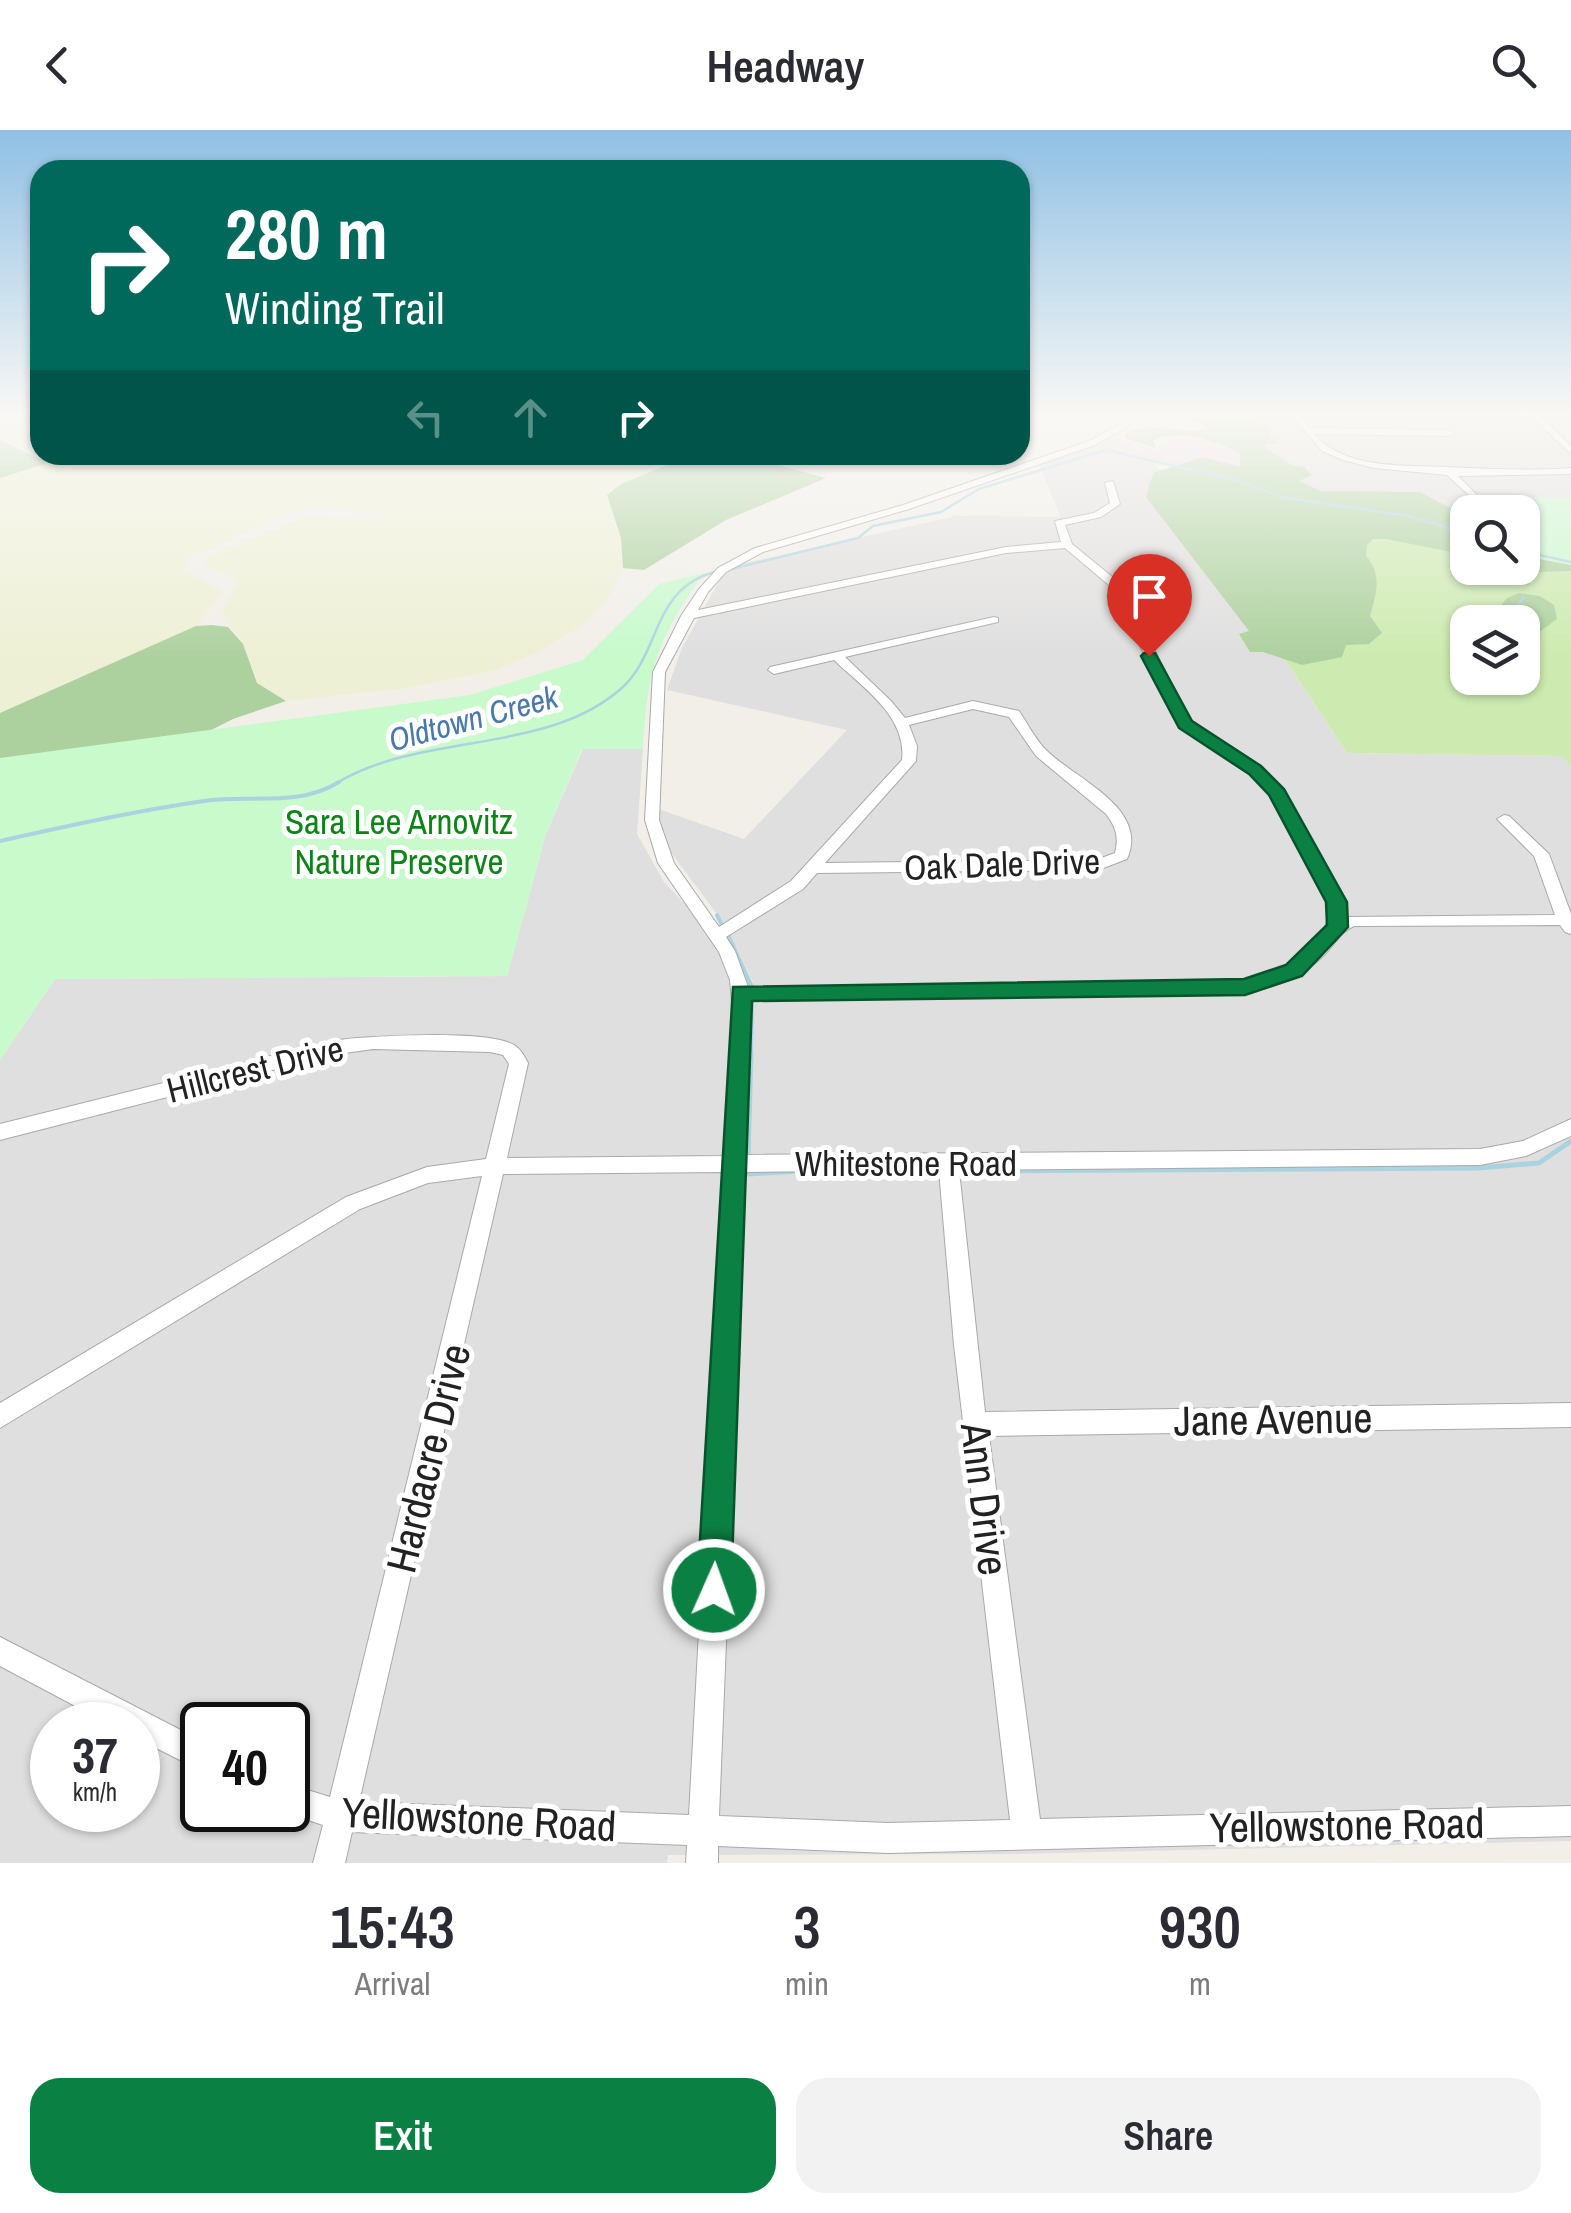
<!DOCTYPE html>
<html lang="en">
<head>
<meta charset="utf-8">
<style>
  :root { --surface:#fff; --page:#f2f2f3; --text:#2b2b33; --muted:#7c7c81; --accent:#0b8043 }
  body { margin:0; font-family:"Archivo Narrow",sans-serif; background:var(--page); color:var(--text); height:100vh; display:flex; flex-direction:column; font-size:38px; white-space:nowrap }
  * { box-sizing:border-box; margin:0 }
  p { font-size:32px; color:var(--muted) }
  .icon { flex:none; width:55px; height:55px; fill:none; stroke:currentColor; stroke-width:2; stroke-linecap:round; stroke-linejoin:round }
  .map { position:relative; height:1733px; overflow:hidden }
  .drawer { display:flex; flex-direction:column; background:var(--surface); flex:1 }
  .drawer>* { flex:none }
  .hud { position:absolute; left:30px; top:30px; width:1000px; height:305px; border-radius:30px; box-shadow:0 2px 8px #0004; background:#00695c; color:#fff; overflow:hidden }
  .controls { position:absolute; left:1450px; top:365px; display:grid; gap:20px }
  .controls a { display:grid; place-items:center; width:90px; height:90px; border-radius:20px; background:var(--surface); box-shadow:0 2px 8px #0004; font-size:50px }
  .speed { position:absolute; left:30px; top:1572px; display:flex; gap:20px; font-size:50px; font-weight:700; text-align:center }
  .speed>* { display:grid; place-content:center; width:130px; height:130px; border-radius:50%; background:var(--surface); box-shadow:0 2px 8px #0004; line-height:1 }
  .speed small { font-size:25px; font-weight:400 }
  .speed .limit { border:5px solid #111; border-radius:15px; background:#fff; color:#111 }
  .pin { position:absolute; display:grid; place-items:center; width:85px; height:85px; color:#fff; margin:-102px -42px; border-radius:50% 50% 50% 0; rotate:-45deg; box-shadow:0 0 10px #0007 }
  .pin .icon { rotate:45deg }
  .me { position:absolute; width:110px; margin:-55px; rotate:2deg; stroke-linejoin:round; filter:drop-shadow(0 0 8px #0008) }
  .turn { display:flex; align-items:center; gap:35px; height:210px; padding:0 30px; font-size:45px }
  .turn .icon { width:130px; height:130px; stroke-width:2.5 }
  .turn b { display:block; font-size:70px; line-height:85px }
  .lanes { display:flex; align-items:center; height:95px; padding:0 30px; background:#0003; justify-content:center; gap:50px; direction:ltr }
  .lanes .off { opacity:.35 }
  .eta { display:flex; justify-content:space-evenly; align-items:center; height:170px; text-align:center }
  .eta b { font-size:60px; font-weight:600; line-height:70px }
  .button { display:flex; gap:20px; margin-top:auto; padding:20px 30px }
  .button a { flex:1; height:115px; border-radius:30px; background:var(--accent); color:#fff; font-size:40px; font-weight:600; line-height:115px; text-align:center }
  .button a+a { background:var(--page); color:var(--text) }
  header { display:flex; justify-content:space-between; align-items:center; height:130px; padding:0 30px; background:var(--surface); font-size:45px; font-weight:600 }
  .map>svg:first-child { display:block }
</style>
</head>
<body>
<header><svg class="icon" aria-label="back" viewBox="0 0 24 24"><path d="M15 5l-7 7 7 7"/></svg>Headway<svg class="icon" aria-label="search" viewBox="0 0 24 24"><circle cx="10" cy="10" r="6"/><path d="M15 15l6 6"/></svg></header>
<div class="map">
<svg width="1571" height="1733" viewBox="0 0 1571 1733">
  <rect width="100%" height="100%" fill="#f2efe9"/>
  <!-- residential -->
  <g fill="#e0dfdf" fill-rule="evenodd">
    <path d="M1237,284H1571V368L1493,366L1483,373L1492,382L1285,375Z"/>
    <path d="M1108,312L1147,322L1347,623L1562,626L1571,637V1711L1018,1724L668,1725L667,1733H0V930L55,849L507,846L546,704L583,619H643L637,704L664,752L710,801L729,845L753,852L723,792L672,724L647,675L744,709L847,600L667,560L682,518L727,437L956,386L1061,387L1038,333ZM52,1595H138V1680H52ZM202,1595H288V1680H202Z"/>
  </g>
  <!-- industrial -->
  <path fill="#ebdbe8" d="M1103,305L1157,319L1172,309L1213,311L1265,324V343L1155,334L1147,322L1094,309Z"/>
  <!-- farmland -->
  <g fill="#eef0d5">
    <path d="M0,284H40V325H48L37,329L0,309Z"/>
    <path d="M73,325H692L621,354L611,384L621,408L623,438L608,468L588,491L540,521L493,541L406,558L287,571L257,553L243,514L222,483L237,454L227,444L204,436V428L310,386L377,390L385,384L316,377L296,380L186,428L185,440L223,461L197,496L0,583V348Z"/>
  </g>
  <!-- grass -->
  <path fill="#cdebb0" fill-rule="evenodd" d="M1344,385L1467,415L1468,438L1571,435V637L1562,626L1347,623L1270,507ZM1468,492H1522V548H1468Z"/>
  <!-- forest -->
  <g fill="#add19e">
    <path d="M1156,284L1207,288L1248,284V291L1269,296L1271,307L1279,314H1266L1265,318L1292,335L1304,337L1312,345L1299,351L1321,361L1420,362L1452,379L1471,382L1496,372L1571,369V441L1503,443L1495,438H1522V382H1468L1467,425L1386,409H1373L1367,415L1366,426C1383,445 1376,465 1370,486L1382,503L1369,514L1346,515L1342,527L1302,535L1263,522H1250L1239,504L1249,501L1146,367L1153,343L1203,327L1240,337V323C1216,311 1179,298 1153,310L1156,318L1127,309L1124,305C1144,289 1185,305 1210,299L1200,293Z"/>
    <path d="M0,310L37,328L73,325L0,348Z"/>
    <path d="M692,325H741L826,348L726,390L644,440L623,438L621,408L607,365L621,354Z"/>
    <path d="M1519,463L1540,466L1554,475L1557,489L1523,514L1522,492L1489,490L1507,468Z"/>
    <path d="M212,495L228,497L243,514L257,553L286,571L233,589L0,707V583L196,496Z"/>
  </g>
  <!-- park -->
  <g fill="#c8facc">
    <path d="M1492,366L1571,368V435L1523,426L1522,382H1492L1482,372L1492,370Z"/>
    <path d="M704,443C657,510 648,537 643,619H582L546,704L507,846L55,849L0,930V628L470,565L583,530L659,454Z"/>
  </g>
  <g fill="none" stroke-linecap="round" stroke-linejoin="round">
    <!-- stream-far2 -->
    <g stroke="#aad3df" stroke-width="2.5">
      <path d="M1522,421L1571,432"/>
      <path d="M1522,435L1528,454"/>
      <path d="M727,440L858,408L873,396L941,382L979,359L1106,320L1231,349L1286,368L1409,386L1468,404"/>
      <path d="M1522,503L1530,497L1517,476L1524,468"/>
      <path d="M335,654C420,601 549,626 624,556C662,519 652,457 718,441"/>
    </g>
    <!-- stream-far1 -->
    <g stroke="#aad3df" stroke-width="4">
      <path d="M0,711C68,696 135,681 204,671C250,664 297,678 339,652"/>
      <path d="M717,785L723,797"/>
      <path d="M728,805L753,859"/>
      <path d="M751,925L752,868"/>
    </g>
    <!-- stream -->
    <g stroke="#aad3df" stroke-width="5">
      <path d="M748,1029L751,923"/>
      <path d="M748,1038L749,1044L799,1041"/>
      <path d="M818,1041H944"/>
      <path d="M958,1041L1479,1038L1539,1033L1571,1011"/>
    </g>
    <!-- minor casing -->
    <g stroke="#a9a9a9" stroke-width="2">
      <g id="minor">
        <path d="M1138,284H1149L1095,315L909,379L763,422L726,442L708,462L698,480L1006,417L1061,412L1055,391L1094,383L1110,373L1105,353L1113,351L1120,374L1101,387L1065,395L1072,414L1121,454L1191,592L1260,637L1282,660L1344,772L1346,787L1555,785L1534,726L1497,689L1504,685L1509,686L1549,724L1571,784V804L1565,802L1560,795L1354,796C1340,802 1336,813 1325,824C1304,846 1274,856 1245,863L750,869L745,1025L1480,1019L1523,1011L1571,989V1006L1526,1026L1480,1035L959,1040L985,1282L1571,1273V1297L989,1306L1040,1689L1571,1676V1706L888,1723L718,1716V1733H686L687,1715L352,1702L345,1733H313L323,1695L278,1680H288V1654L330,1667L482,1046L428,1053L360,1079L0,1298V1273L346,1067L427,1037L486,1029L509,934L503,925L490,922L373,919L331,925L0,1010V994L331,911C364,906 487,899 514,915C520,918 525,927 528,933L507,1028L725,1026L733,883L730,850L719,822L658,733L645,690L653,542L681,486L699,459L718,438L755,418L903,375L1089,311ZM1065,418L1110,456L1181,597L1250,643L1271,665L1328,772C1333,818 1285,842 1245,851L748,857L735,821L726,807L803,759L817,743L1098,740L1127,729C1150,678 1075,649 1046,620C1035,609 1028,594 1019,581L973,571L905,588L891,571L845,527L998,492V488L994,487L770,537L768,540L774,544L834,530C863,558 907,586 902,630L791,751L719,797L674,733L659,690L665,542L694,488L1006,423ZM973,579L1009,587L1036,626L1106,684C1116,697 1119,707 1115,723L1096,730L825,733L916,631L917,616L909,595ZM939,1040L954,1215L1010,1690L888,1693L719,1686L745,1042ZM724,1042L689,1685L359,1672L503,1044Z"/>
        <path d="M1291,284H1300L1310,298L1450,300L1454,303L1450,306L1314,304C1345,340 1405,335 1446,337C1487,339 1528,341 1571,338V344L1458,346L1477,365L1472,368L1447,345L1374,338L1343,330L1322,321Z"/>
        <path d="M1529,284H1538L1571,316V324Z"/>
        <path d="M0,1507L202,1611V1641L138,1609V1595H111L0,1536Z"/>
      </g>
    </g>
    <!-- minor -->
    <use href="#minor" fill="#fff" fill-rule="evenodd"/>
  </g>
  <!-- sky -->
  <linearGradient id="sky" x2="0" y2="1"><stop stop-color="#8fc0e4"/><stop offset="0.54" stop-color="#f9f8f5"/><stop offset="1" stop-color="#f9f8f5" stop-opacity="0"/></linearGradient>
  <rect width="1571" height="527" fill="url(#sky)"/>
  <!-- route -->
  <path fill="#0b8043" stroke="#07532c" stroke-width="2.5" d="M1144,523H1155L1192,591L1261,636L1284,659L1347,772L1348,797L1302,846L1245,865L752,871L731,1460L726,1472L714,1477L702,1472L697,1460L733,857L1244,849L1286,835L1327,795L1326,772L1269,665L1249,644L1179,598L1141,526Z"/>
  <g text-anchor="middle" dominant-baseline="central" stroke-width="10" stroke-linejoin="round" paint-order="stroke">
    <!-- far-water labels -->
    <g font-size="32" font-style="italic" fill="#4a7aab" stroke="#fff">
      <text transform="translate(473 588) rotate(-15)">Oldtown Creek</text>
    </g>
    <!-- park labels -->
    <g font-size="35" fill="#0c8416" stroke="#fff">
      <text x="399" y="691">Sara Lee Arnovitz<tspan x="399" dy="40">Nature Preserve</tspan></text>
    </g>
    <!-- street labels -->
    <g font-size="35" fill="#222" stroke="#fff">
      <text transform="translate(1002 734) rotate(-2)">Oak Dale Drive</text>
      <text transform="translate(255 939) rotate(-14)">Hillcrest Drive</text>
      <text x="906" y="1033">Whitestone Road</text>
    </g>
    <!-- near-street labels -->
    <g font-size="42" fill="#222" stroke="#fff">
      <text transform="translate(1273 1289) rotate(-1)">Jane Avenue</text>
      <text transform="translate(428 1328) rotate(-76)">Hardacre Drive</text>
      <text transform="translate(985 1369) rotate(83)">Ann Drive</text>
      <text transform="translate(479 1689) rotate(3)">Yellowstone Road</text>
      <text transform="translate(1347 1695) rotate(-1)">Yellowstone Road</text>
    </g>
  </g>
</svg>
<div class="controls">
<a><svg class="icon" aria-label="search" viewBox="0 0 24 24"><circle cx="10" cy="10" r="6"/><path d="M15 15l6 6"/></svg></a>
<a><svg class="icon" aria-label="layers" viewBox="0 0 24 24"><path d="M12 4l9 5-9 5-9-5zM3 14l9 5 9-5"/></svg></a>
</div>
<div class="speed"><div>37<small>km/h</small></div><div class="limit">40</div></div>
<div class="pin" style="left:1149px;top:526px;background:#d93025"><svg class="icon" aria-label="arrive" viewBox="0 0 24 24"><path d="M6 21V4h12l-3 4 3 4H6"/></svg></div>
<svg class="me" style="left:714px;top:1460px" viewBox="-20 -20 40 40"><circle r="17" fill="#0b8043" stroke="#fff" stroke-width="3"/><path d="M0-11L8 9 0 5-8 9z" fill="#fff"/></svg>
<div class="hud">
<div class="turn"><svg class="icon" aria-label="right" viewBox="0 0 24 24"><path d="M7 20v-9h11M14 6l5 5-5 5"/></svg><div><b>280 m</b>Winding Trail</div></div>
<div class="lanes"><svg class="icon off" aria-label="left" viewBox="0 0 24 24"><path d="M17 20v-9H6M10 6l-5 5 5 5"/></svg><svg class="icon off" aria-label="ahead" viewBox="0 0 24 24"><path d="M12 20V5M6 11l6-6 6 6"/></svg><svg class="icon" aria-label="right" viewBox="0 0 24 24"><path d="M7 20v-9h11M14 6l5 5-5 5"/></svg></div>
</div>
</div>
<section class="drawer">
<div class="eta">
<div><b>15:43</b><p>Arrival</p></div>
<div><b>3</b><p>min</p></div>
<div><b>930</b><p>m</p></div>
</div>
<div class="button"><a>Exit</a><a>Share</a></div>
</section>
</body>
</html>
